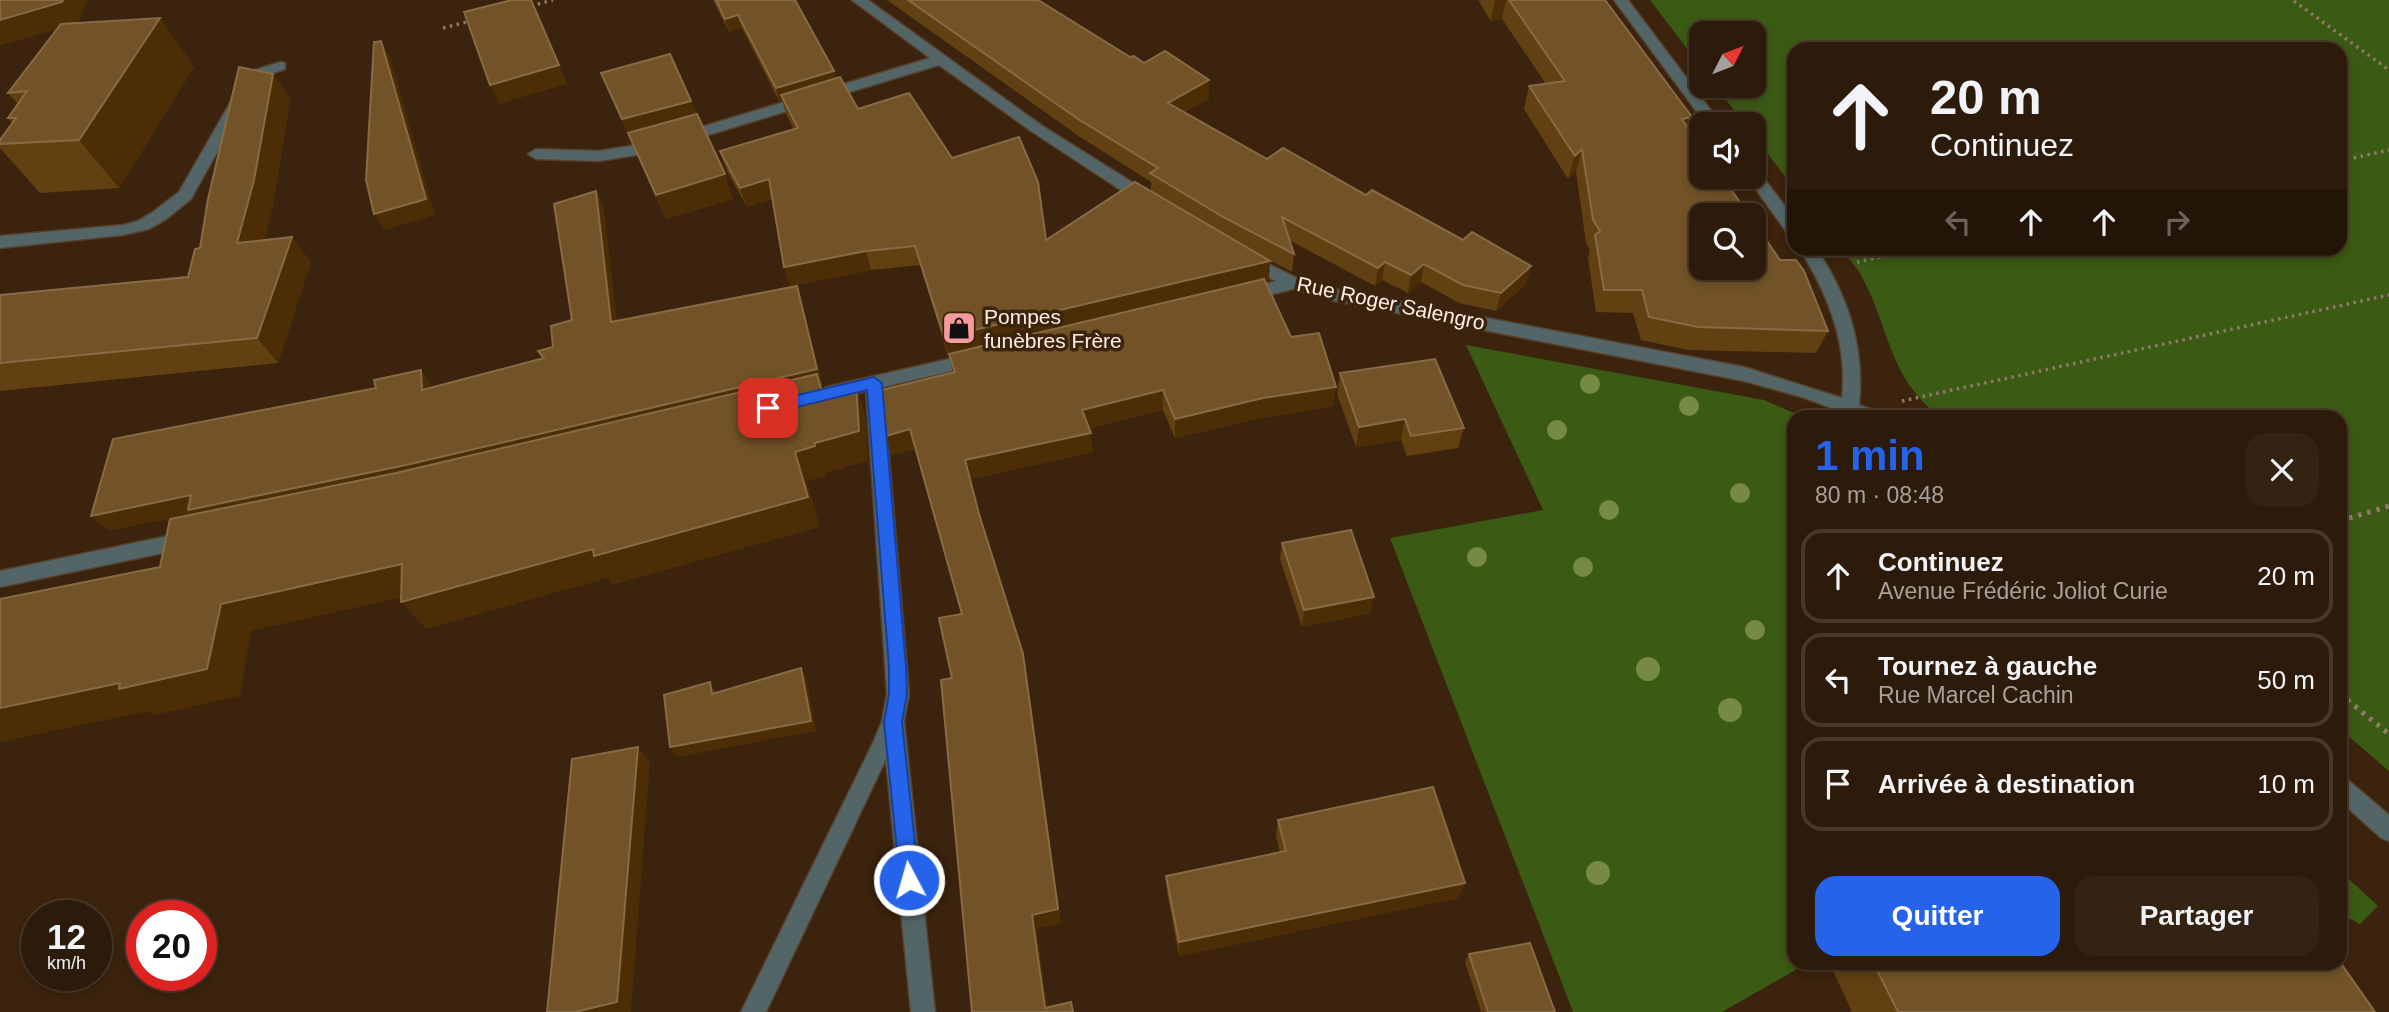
<!DOCTYPE html>
<html lang="fr">
<head>
<meta charset="utf-8">
<style>
  :root { --surface:#2c1a0a; --page:#342313; --text:#f1f3f6; --muted:#a6a19c; --line:#48382b; --accent:#2563eb }
  body { margin:0; font-family:Helvetica,sans-serif; background:var(--page); color:var(--text); height:100vh; display:flex; flex-direction:column; font-size:26px; white-space:nowrap }
  * { box-sizing:border-box; margin:0 }
  p { font-size:23px; color:var(--muted) }
  .icon { flex:none; width:38px; height:38px; fill:none; stroke:currentColor; stroke-width:2; stroke-linecap:round; stroke-linejoin:round }
  .map { position:relative; flex:1; overflow:hidden }
  .side { position:absolute; left:1787px; top:410px; width:560px; height:560px; display:flex; flex-direction:column; background:var(--surface); border-radius:21px; box-shadow:0 4px 10px #0003,0 0 0 2px var(--line) }
  .side>* { flex:none }
  .top-card { position:absolute; left:1787px; top:42px; width:560px; height:214px; border-radius:21px; box-shadow:0 4px 10px #0003,0 0 0 2px var(--line); background:#2c1a0a; color:var(--text); overflow:hidden }
  .needle { width:46px; rotate:48deg }
  .fabs { position:absolute; left:1689px; top:21px; display:grid; gap:14px }
  .fabs a { display:grid; place-items:center; width:77px; height:77px; border-radius:14px; background:var(--surface); box-shadow:0 4px 10px #0003,0 0 0 2px var(--line); font-size:35px }
  .speed { position:absolute; left:21px; top:900px; display:flex; gap:14px; font-size:35px; font-weight:700; text-align:center }
  .speed>* { display:grid; place-content:center; width:91px; height:91px; border-radius:50%; background:var(--surface); box-shadow:0 4px 10px #0003,0 0 0 2px var(--line); line-height:1 }
  .speed small { font-size:18px; font-weight:400 }
  .speed .limit { border:10px solid #d22; background:#fff; color:#111 }
  .pin { position:absolute; display:grid; place-items:center; width:60px; height:60px; color:#fff; margin:-30px; border-radius:14px; box-shadow:0 4px 10px #0006 }
  .me { position:absolute; width:77px; margin:-38px; rotate:354deg; stroke-linejoin:round; filter:drop-shadow(0 0 5px #0008) }
  .turn { display:flex; align-items:center; gap:24px; height:147px; padding:0 28px; font-size:32px }
  .turn .icon { width:91px; height:91px; stroke-width:2.5 }
  .turn b { display:block; font-size:49px; line-height:60px }
  .lanes { display:flex; align-items:center; height:66px; padding:0 28px; background:#0003; justify-content:center; gap:35px; direction:ltr }
  .lanes .off { opacity:.35 }
  .round { display:grid; place-items:center; flex:none; width:74px; height:74px; border-radius:21px; background:var(--page) }
  .overview { display:flex; align-items:center; justify-content:space-between; height:119px; padding:0 28px }
  h1 { font-size:42px; font-weight:800; line-height:52px; color:var(--accent) }
  .button { display:flex; gap:14px; margin-top:auto; padding:14px 28px }
  .button a { flex:1; height:80px; border-radius:21px; background:var(--accent); color:#fff; font-size:28px; font-weight:800; line-height:80px; text-align:center }
  .button a+a { background:var(--page); color:var(--text) }
  ul { padding:0; list-style:none }
  li { display:flex; align-items:center; gap:21px; height:94px; margin:0 14px 10px; padding:0 14px; border:4px solid var(--line); border-radius:21px }
  li div { flex:1 }
  li b { display:block; font-size:26px }
  li em { font-style:normal }
  .map>svg:first-child { display:block }
</style>
</head>
<body>
<div class="map">
<svg width="2389" height="1012" viewBox="0 0 2389 1012">
  <rect width="100%" height="100%" fill="#3b230d"/>
  <!-- green -->
  <g fill="#3b5a14">
    <path d="M1650,0H2389V771L2340,729V416H1939C1889,378 1890,330 1863,279C1858,268 1848,258 1840,249L2340,248V49H1794V188L1754,136V124H1745L1715,86H1754V33H1701V67Z"/>
    <path d="M1466,345L1764,400L1801,416H1794V962L1803,963L1804,965L1722,1012H1573L1390,538L1543,510Z"/>
    <path d="M2340,871L2378,906L2360,924L2340,913Z"/>
  </g>
  <g fill="none" stroke-linecap="round" stroke-linejoin="round">
    <!-- service casing -->
    <g stroke="#56402b" stroke-width="3">
      <g id="service">
        <path d="M280,62L285,63V69L262,77L256,82L191,199L165,220L149,229L123,235L0,248V236L123,225L138,221L153,212L179,192L245,77L252,71Z"/>
        <path d="M893,711L901,714L904,721L935,1012H911L882,721L885,714Z"/>
      </g>
    </g>
    <!-- minor casing -->
    <g stroke="#56402b" stroke-width="3">
      <g id="minor">
        <path d="M852,0H868L1041,125L1154,196L1156,200L1154,204H1142L1031,131L939,65L649,153L599,161L536,159L528,154L536,149L599,151L648,143L930,58Z"/>
        <path d="M1614,0H1628L1721,124H1706Z"/>
        <path d="M1754,171L1759,172L1794,218V235L1788,234L1747,177H1754Z"/>
        <path d="M1799,248H1816C1848,295 1865,348 1859,405L1876,411L1879,416H1852L1805,398L1744,381L1335,301L1293,289L1246,301L1238,295L1240,291L1276,281L1240,263L1238,259L1246,253L1299,279L1335,289L1744,367L1842,398C1848,343 1828,294 1799,248Z"/>
        <path d="M975,353L981,354L984,359L981,364L883,387L909,694L904,721L766,1012H741L873,743L882,721L887,694L866,391L831,400L825,398L822,393L825,388L831,386Z"/>
        <path d="M187,532L194,534L197,540L194,546L187,548L0,587V571Z"/>
        <path d="M2340,777L2348,780L2389,815V841L2381,838L2340,801Z"/>
      </g>
    </g>
    <!-- path-far1 -->
    <g stroke="#907b68" stroke-width="3.5" stroke-dasharray="2.5 4.5" stroke-linecap="butt">
      <path d="M2294,1L2389,70"/>
      <path d="M531,6L553,0"/>
      <path d="M443,28L471,21"/>
      <path d="M2340,161L2389,150"/>
      <path d="M1857,262L1922,248"/>
      <path d="M1902,401L2389,295"/>
    </g>
    <!-- path -->
    <g stroke="#907b68" stroke-width="5" stroke-dasharray="3.5 6" stroke-linecap="butt">
      <path d="M2340,521L2389,506"/>
      <path d="M2340,694L2389,734"/>
    </g>
    <!-- service -->
    <use href="#service" fill="#536566" fill-rule="evenodd"/>
    <!-- minor -->
    <use href="#minor" fill="#536566" fill-rule="evenodd"/>
  </g>
  <!-- trees -->
  <g fill="#768a42">
    <circle cx="1590" cy="384" r="10"/>
    <circle cx="1689" cy="406" r="10"/>
    <circle cx="1557" cy="430" r="10"/>
    <circle cx="1740" cy="493" r="10"/>
    <circle cx="1609" cy="510" r="10"/>
    <circle cx="1477" cy="557" r="10"/>
    <circle cx="1583" cy="567" r="10"/>
    <circle cx="1755" cy="630" r="10"/>
    <circle cx="1648" cy="669" r="12"/>
    <circle cx="1730" cy="710" r="12"/>
    <circle cx="1598" cy="873" r="12"/>
  </g>
  <!-- wall -->
  <g fill="#614012">
    <path d="M0,0L78,23L160,18L194,67L119,188L40,193L0,148V140L12,123L8,118L18,104L8,93L57,29L0,45Z"/>
    <path d="M713,0H795L834,71L836,78L858,109L952,158L1046,240L1174,205L1151,191V182L1080,137L887,0H1038L1130,57L1144,63L1209,80V99L1185,112L1267,159L1366,195L1463,240L1531,266L1526,284L1496,311L1459,303L1421,282L1408,293L1382,280L1375,286L1289,240L1294,254L1292,272L1251,250L1269,280L1265,281L1291,337L1336,387L1333,406L1261,418L1175,438L1163,410L1089,428L1093,452L970,479L979,514L1026,671L1061,923L1036,928L1047,1007L1074,1012H972L952,678L962,614L915,449L891,455L953,373L949,356H948L920,265L871,270L790,286L784,267L772,199L747,207L727,171L720,151L794,129L786,114L782,100L779,101L742,28L729,32Z"/>
    <path d="M1478,0H1605L1692,117L1688,128L1828,331L1816,353L1688,350L1641,340L1633,313L1596,312L1588,258L1590,250L1586,243L1576,171L1568,179L1524,109L1529,86L1546,84L1502,19L1491,21Z"/>
    <path d="M601,73L691,101L733,199L666,219Z"/>
    <path d="M273,74L290,99L273,205L264,240L311,262L278,363L0,391V295L188,277Z"/>
    <path d="M1340,373L1464,428L1458,448L1407,456L1401,440L1356,447L1337,394Z"/>
    <path d="M1282,543L1370,613L1302,627L1280,559Z"/>
    <path d="M1278,820L1465,883L1458,898L1179,956L1167,892L1166,876L1280,852L1276,836Z"/>
    <path d="M1469,954L1555,1012H1481L1465,962Z"/>
    <path d="M1829,962H2340L2375,1012H1852Z"/>
  </g>
  <!-- shaded-wall -->
  <g fill="#4b2d06">
    <path d="M63,0H88L78,23L0,45V20Z"/>
    <path d="M1495,0H1506L1502,19L1491,21Z"/>
    <path d="M538,14L567,84L499,104L490,85Z"/>
    <path d="M738,15L742,28L729,32L725,19Z"/>
    <path d="M160,18L194,67L119,188L79,140Z"/>
    <path d="M381,41L390,57L435,215L385,230L374,214Z"/>
    <path d="M834,71L838,83L781,95L782,100L779,101L776,88Z"/>
    <path d="M273,74L290,99L273,205L256,269L237,243Z"/>
    <path d="M1209,80V99L1169,121L1168,103Z"/>
    <path d="M691,101L700,125L632,143L622,119Z"/>
    <path d="M1692,117L1683,140L1682,119Z"/>
    <path d="M1582,149L1576,171L1568,179L1575,156Z"/>
    <path d="M725,174L733,199L666,219L656,195Z"/>
    <path d="M769,179L775,198L747,207L740,188Z"/>
    <path d="M596,191L604,208L619,339L611,322Z"/>
    <path d="M292,237L311,262L278,363L257,338Z"/>
    <path d="M866,251L871,270L790,286L784,267Z"/>
    <path d="M1270,261L1269,280L948,356L944,337Z"/>
    <path d="M1385,262L1382,280L1375,286L1378,268Z"/>
    <path d="M1424,264L1421,282L1408,293L1411,275Z"/>
    <path d="M1531,266L1526,284L1496,311L1501,293Z"/>
    <path d="M797,286L802,303L823,386H821L828,404L192,514L109,531L91,516Z"/>
    <path d="M421,370L432,387L434,407L422,390Z"/>
    <path d="M856,384L865,414L868,461L825,473L826,476L807,481L820,527L612,585L608,578L426,629L401,602L795,452L815,443Z"/>
    <path d="M1336,387L1333,406L1261,418L1175,438V419L1263,398Z"/>
    <path d="M1163,390V410L1084,429L1082,410Z"/>
    <path d="M1405,419L1401,440L1356,447L1359,427Z"/>
    <path d="M910,429L915,449L891,455L886,436Z"/>
    <path d="M1091,433L1093,452L970,479L965,460Z"/>
    <path d="M402,564L426,592L251,631L240,696L154,715L149,711L0,742V708L120,683L221,604Z"/>
    <path d="M1374,597L1370,613L1302,627L1304,610Z"/>
    <path d="M1023,654L1026,671L1061,923L1036,928L1048,1012L1045,1008L1032,915Z"/>
    <path d="M801,668L807,679L816,731L677,757L670,747Z"/>
    <path d="M710,682L717,692L712,694Z"/>
    <path d="M638,747L650,762L631,1012H575Z"/>
    <path d="M1465,883L1458,898L1179,956V942Z"/>
  </g>
  <!-- building -->
  <g fill="#725328" stroke="#886b45" stroke-width="2">
    <path d="M0,0H63L62,2L0,20Z"/>
    <path d="M512,0H531L559,65L490,85L464,12Z"/>
    <path d="M716,0H795L834,71L776,88L738,15L725,19Z"/>
    <path d="M908,0H1038L1130,57L1134,56L1144,63L1165,51L1209,80L1168,103L1267,159L1283,148L1366,195L1372,190L1463,240L1472,232L1531,266L1501,293L1463,285L1424,264L1411,275L1385,262L1378,268L1282,217L1294,254L1223,217L1150,173L1158,168L1078,119Z"/>
    <path d="M1509,0H1605L1692,117L1682,119L1701,147V177H1722L1749,215H1701V268H1754V222L1780,260H1796L1804,271L1828,331L1698,327L1649,317L1642,290H1604L1595,235L1600,231L1593,220L1582,149L1575,156L1529,86L1565,81Z"/>
    <path d="M160,18L79,140L0,144V140L16,118H8L27,91L8,93L61,24Z"/>
    <path d="M381,41L426,199L374,214L366,180L374,42Z"/>
    <path d="M670,54L691,101L622,119L601,73Z"/>
    <path d="M239,67L273,74L254,180L237,243L292,237L257,338L0,363V295L188,277L195,249L200,248L208,199Z"/>
    <path d="M840,77L858,109L909,93L952,158L1019,137L1038,182L1046,240L1135,182L1270,261L944,337L915,246L866,251L784,267L769,179L740,188L720,151L798,128L781,95Z"/>
    <path d="M697,114L725,174L656,195L628,133Z"/>
    <path d="M596,191L611,322L797,286L817,369L406,465L188,510L191,495L91,516L113,439L376,388L374,380L421,370L422,390L544,358L538,351L553,347L551,326L572,320L554,204Z"/>
    <path d="M1264,279L1291,337L1319,333L1336,387L1263,398L1175,419L1163,390L1082,410L1091,433L965,460L979,514L1023,654L1058,909L1032,915L1045,1008L1071,1002L1073,1012H972L941,680L952,678L939,618L962,614L910,429L886,436L882,390L955,372L949,354Z"/>
    <path d="M1435,359L1464,428L1411,436L1405,419L1359,427L1340,373Z"/>
    <path d="M817,374L822,392L856,384L859,431L815,443V446L795,452L808,497L594,556L593,549L401,602L402,564L221,604L207,669L119,689L120,683L0,708V599L160,567L170,519L396,473Z"/>
    <path d="M1351,530L1374,597L1304,610L1282,543Z"/>
    <path d="M801,668L811,721L670,747L664,695L710,682L712,694Z"/>
    <path d="M638,747L617,1002L575,1012H547L572,759Z"/>
    <path d="M1433,787L1465,883L1179,942L1166,876L1286,851L1278,820Z"/>
    <path d="M1530,943L1555,1012H1488L1469,954Z"/>
    <path d="M1873,962H2340L2375,1012H1898Z"/>
  </g>
  <!-- route -->
  <path fill="#2563eb" stroke="#184099" stroke-width="2" d="M874,377L882,383L906,667L907,694L902,722L919,880L916,887L909,889L902,887L900,880L884,722L889,694V667L867,390L768,414L761,408L768,402Z"/>
  <!-- icons -->
  <defs>
    <g id="shop-square" transform="scale(1.75)"><rect x="-9" y="-9" width="18" height="18" rx="4" fill="#f59b9c" stroke="#3b230d"/><path d="M-5-2.5h2.3a2.7 3.5 0 0 1 5.4 0H5L5.5 6h-11ZM-1.5-2.5h3a1.5 2.3 0 0 0-3 0Z" fill="#111"/></g>
  </defs>
  <g fill-rule="evenodd">
    <use href="#shop-square" x="959" y="328"/>
  </g>
  <g text-anchor="middle" dominant-baseline="central" stroke-width="7" stroke-linejoin="round" paint-order="stroke">
    <!-- street labels -->
    <g font-size="21" fill="#ffefe1" stroke="#3b230d">
      <text transform="translate(1391 303) rotate(12)">Rue Roger Salengro</text>
    </g>
    <!-- poi labels -->
    <g font-size="21" fill="#ffefe1" stroke="#3b230d" text-anchor="start">
      <text x="984" y="316">Pompes<tspan x="984" dy="24">funèbres Frère</tspan></text>
    </g>
  </g>
</svg>
<div class="fabs">
<a><svg class="needle" viewBox="-14 -14 28 28"><path d="M0-13l5 13h-10z" fill="#e53935"/><path d="M0 13l5-13h-10z" fill="#a6a19c"/></svg></a>
<a><svg class="icon" aria-label="sound" viewBox="0 0 24 24"><path d="M4 9h4l5-4v14l-5-4H4zM17 9q2 3 0 6"/></svg></a>
<a><svg class="icon" aria-label="search" viewBox="0 0 24 24"><circle cx="10" cy="10" r="6"/><path d="M15 15l6 6"/></svg></a>
</div>
<div class="speed"><div>12<small>km/h</small></div><div class="limit">20</div></div>
<div class="pin" style="left:768px;top:408px;background:#d93025"><svg class="icon" aria-label="arrive" viewBox="0 0 24 24"><path d="M6 21V4h12l-3 4 3 4H6"/></svg></div>
<svg class="me" style="left:909px;top:880px" viewBox="-20 -20 40 40"><circle r="17" fill="#2563eb" stroke="#fff" stroke-width="3"/><path d="M0-11L8 9 0 5-8 9z" fill="#fff"/></svg>
<div class="top-card">
<div class="turn"><svg class="icon" aria-label="ahead" viewBox="0 0 24 24"><path d="M12 20V5M6 11l6-6 6 6"/></svg><div><b>20 m</b>Continuez</div></div>
<div class="lanes"><svg class="icon off" aria-label="left" viewBox="0 0 24 24"><path d="M17 20v-9H6M10 6l-5 5 5 5"/></svg><svg class="icon" aria-label="ahead" viewBox="0 0 24 24"><path d="M12 20V5M6 11l6-6 6 6"/></svg><svg class="icon" aria-label="ahead" viewBox="0 0 24 24"><path d="M12 20V5M6 11l6-6 6 6"/></svg><svg class="icon off" aria-label="right" viewBox="0 0 24 24"><path d="M7 20v-9h11M14 6l5 5-5 5"/></svg></div>
</div>
<section class="side">
<div class="overview"><div><h1>1 min</h1><p>80 m · 08:48</p></div><a class="round"><svg class="icon" aria-label="close" viewBox="0 0 24 24"><path d="M6 6l12 12M18 6L6 18"/></svg></a></div>
<ul>
<li><svg class="icon" aria-label="ahead" viewBox="0 0 24 24"><path d="M12 20V5M6 11l6-6 6 6"/></svg><div><b>Continuez</b><p>Avenue Frédéric Joliot Curie</p></div><em>20 m</em></li>
<li><svg class="icon" aria-label="left" viewBox="0 0 24 24"><path d="M17 20v-9H6M10 6l-5 5 5 5"/></svg><div><b>Tournez à gauche</b><p>Rue Marcel Cachin</p></div><em>50 m</em></li>
<li><svg class="icon" aria-label="arrive" viewBox="0 0 24 24"><path d="M6 21V4h12l-3 4 3 4H6"/></svg><div><b>Arrivée à destination</b></div><em>10 m</em></li>
</ul>
<div class="button"><a>Quitter</a><a>Partager</a></div>
</section>
</div>
</body>
</html>
